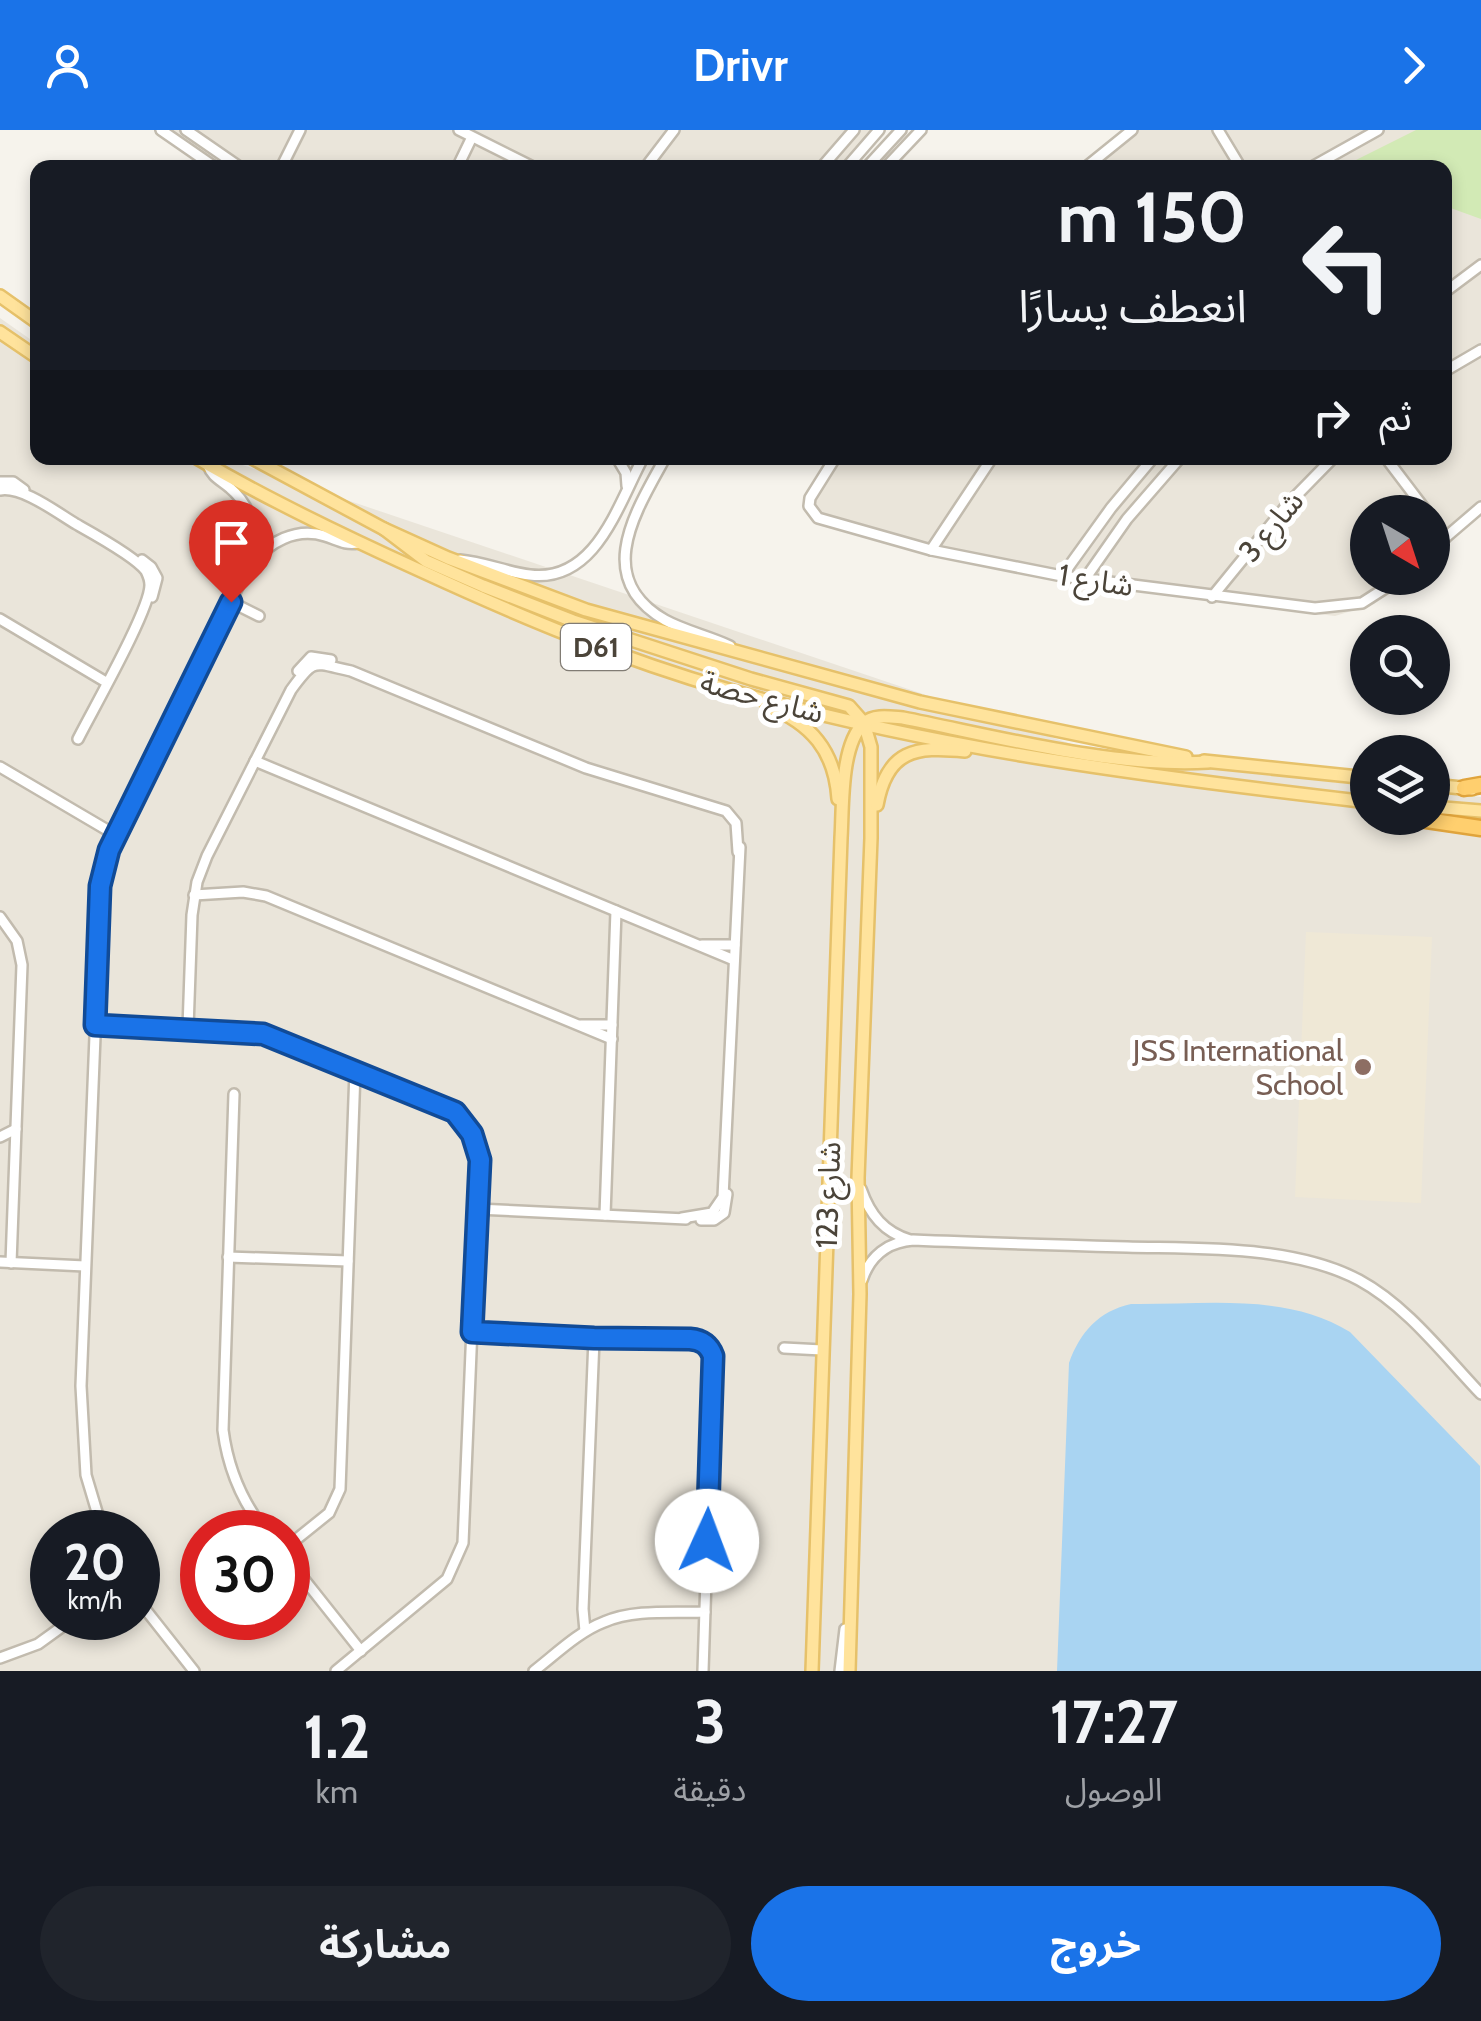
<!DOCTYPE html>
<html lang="ar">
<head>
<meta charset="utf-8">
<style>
  :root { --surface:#171b24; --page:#20242c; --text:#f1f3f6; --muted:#9ea1a6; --accent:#1a73e8 }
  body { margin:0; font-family:Cabin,"Noto Sans Arabic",sans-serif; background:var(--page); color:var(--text); direction:rtl; height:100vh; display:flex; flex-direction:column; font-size:38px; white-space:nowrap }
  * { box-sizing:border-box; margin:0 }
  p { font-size:32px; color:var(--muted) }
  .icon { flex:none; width:55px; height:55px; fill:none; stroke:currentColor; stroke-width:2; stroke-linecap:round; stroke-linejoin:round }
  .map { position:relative; height:1541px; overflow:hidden; direction:ltr }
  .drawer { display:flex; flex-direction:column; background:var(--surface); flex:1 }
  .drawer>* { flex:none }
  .guide { position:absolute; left:30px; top:30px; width:1422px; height:305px; border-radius:20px; box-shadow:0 5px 15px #0003; direction:rtl; background:#171b24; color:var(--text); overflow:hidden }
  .needle { width:65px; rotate:141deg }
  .fabs { position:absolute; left:1350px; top:365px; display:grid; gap:20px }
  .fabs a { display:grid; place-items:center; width:100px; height:100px; border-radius:50%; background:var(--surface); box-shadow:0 5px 15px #0003; font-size:50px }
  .speed { position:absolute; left:30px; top:1380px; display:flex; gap:20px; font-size:50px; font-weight:700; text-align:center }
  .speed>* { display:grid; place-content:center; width:130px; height:130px; border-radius:50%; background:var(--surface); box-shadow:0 5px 15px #0003; line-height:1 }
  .speed small { font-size:25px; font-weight:400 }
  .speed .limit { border:15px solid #d22; background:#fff; color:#111 }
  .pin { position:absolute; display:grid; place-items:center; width:85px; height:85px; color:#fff; margin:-102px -42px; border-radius:50% 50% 50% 0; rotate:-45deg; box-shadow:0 0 10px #0007 }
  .pin .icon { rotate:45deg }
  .me { position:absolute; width:110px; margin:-55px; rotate:2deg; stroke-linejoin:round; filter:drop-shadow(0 0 8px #0008) }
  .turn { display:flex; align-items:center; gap:35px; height:210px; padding:0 40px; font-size:45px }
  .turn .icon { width:130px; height:130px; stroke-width:2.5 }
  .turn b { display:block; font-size:70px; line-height:85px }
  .then { display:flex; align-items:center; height:95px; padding:0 40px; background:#0003; gap:20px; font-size:38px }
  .eta { display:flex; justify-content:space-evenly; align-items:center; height:170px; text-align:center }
  .eta b { font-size:60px; font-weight:700; line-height:70px }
  .cta { display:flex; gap:20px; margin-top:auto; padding:20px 40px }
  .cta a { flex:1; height:115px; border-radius:60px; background:var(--accent); color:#fff; font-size:40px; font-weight:700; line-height:115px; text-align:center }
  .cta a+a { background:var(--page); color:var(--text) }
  header { display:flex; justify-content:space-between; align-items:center; height:130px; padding:0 40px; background:var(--accent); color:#fff; font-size:45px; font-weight:700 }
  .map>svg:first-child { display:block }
</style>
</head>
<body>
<header><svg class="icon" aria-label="forward" viewBox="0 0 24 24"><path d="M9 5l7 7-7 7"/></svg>Drivr<svg class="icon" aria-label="person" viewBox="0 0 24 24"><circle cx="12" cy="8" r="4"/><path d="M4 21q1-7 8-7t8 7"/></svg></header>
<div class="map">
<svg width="1481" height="1541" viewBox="0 0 1481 1541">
  <rect width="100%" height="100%" fill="#f6f3ec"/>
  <!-- residential -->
  <g fill="#eae5da" fill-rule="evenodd">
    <path d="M154,0H877L841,38L207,37Z"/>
    <path d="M1135,0H1481V383L1433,424L1432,382H1368V448H1405L1374,474L1335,486L1237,474L1056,445L814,394L804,381L805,363L828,328H1445V38L1086,37Z"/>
    <path d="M0,188L37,214L38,328H222L1107,626L1367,656L1368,688H1432L1433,662L1481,667V1541H0ZM52,1402H138V1488H52ZM202,1402H288V1488H202Z"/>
  </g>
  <!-- education -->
  <path fill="#efe8d6" d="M1306,802L1432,807L1421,1073L1295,1067Z"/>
  <!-- green -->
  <path fill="#d2eab5" d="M1416,0H1481V89L1445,76V38L1342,37Z"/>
  <!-- water -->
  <path fill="#a9d4f2" d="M1131,1174C1203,1175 1286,1162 1350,1202L1480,1336L1481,1541H1057L1069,1233C1080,1202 1099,1181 1131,1174Z"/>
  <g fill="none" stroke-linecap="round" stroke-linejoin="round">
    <!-- minor casing -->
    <g stroke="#c2bbae" stroke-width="14">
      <g id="minor">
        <path d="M161,0L216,38"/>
        <path d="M186,0L241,38"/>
        <path d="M459,0L535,38"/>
        <path d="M1218,0L1241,38"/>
        <path d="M281,38L300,0"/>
        <path d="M457,38L472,7"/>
        <path d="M645,38L674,0"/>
        <path d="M821,38L854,0"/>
        <path d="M846,38L879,0"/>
        <path d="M866,38L901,0"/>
        <path d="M885,38L921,0"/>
        <path d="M1085,38L1132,0"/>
        <path d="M1310,38L1378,0"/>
        <path d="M1445,162L1481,135"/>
        <path d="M1445,241L1481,220"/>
        <path d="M617,328L626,343L627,356"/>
        <path d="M665,328C636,381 592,448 665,490C685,501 709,506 730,516"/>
        <path d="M835,328L810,368L809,376L818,388L931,420L1062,446L1315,478L1362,473L1401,448"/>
        <path d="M1386,328L1427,382"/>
        <path d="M0,352H13L24,360"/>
        <path d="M0,360C22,356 56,382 76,394C92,403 136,427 146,441C148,445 150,451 150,455C150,480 92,581 78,609"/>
        <path d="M1432,391L1445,408"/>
        <path d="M1432,419L1481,377"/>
        <path d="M931,420L992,328"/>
        <path d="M142,430L151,437L157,448L152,467"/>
        <path d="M460,430C484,432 506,442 530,445C596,453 618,374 643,328"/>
        <path d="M251,435C268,412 296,397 325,406C338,410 344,415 358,413"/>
        <path d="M1062,446L1111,378L1153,328"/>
        <path d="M1085,449L1127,389L1180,328"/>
        <path d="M1212,467L1287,375L1333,328"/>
        <path d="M231,472L259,486"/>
        <path d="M0,489L106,552"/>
        <path d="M298,541L311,527L331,530"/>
        <path d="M255,631L734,830"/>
        <path d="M0,637L114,704"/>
        <path d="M194,765L243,762L266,766L612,909"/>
        <path d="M0,787L17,811L22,835L11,1133"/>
        <path d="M702,815H735"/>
        <path d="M95,895L263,904L444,975C465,989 476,1005 479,1030L463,1413L447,1449L336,1541"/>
        <path d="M581,895H612"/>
        <path d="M188,898L192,785L197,752L207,726L291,560C315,527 313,533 351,541L586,638L726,681L736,693L738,722"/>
        <path d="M234,964L223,1300C228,1339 242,1372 266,1402"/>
        <path d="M0,1007L16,999"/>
        <path d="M861,1059C870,1085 884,1102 910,1110"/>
        <path d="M477,1079L686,1089"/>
        <path d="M605,1085L616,781"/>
        <path d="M682,1088L712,1083L723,1067L740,717"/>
        <path d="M701,1090H714L724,1083L727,1064"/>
        <path d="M228,1127L348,1131"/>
        <path d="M0,1132L85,1136"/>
        <path d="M862,1150C870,1126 888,1112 913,1110C984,1113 1055,1115 1127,1117C1200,1119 1293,1115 1359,1150C1407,1176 1443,1224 1481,1264"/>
        <path d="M473,1202L594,1209H690C706,1210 713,1219 713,1234L703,1541"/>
        <path d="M784,1218L822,1220"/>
        <path d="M103,1402L86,1345L81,1256L101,756L114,704L246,441C257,411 256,380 230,358C221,350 212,347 208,335"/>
        <path d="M288,1416L329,1383L340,1359L355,941"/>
        <path d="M288,1429L361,1521"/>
        <path d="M138,1470L194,1541"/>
        <path d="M585,1501L583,1479L594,1209"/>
        <path d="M0,1528L38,1514L74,1488"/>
        <path d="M534,1541C556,1524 578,1502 604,1492C634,1479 672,1483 705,1482"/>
        <path d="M840,1541L845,1499"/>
      </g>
    </g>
    <!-- major casing -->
    <g stroke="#e6c16a" stroke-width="16">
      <g id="major">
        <path d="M0,166L38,193"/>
        <path d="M0,202L38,228"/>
        <path d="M197,328C268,370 344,406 419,440C521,487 621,529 729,560C937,620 1153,647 1368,672"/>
        <path d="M252,328L384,399L448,428L586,480L920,572L1186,627"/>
        <path d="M384,399L426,431L483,456L573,491L751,549L849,576L864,593L871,617V708L858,1048L860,1164L849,1541"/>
        <path d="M767,576C811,593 835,621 838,669"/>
        <path d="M1204,631L1368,648"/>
        <path d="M1432,655L1472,659"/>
        <path d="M877,675C887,620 915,616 965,621"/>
        <path d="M1432,677L1481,681"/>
        <path d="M812,1541L841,708C843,678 840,615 864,593C874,584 890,587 903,588C995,606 1115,638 1208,632"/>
      </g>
    </g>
    <!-- highway casing -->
    <g stroke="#e0a43c" stroke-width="19">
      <g id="highway">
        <path d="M1464,658L1481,655"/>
        <path d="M1413,688L1481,698"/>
      </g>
    </g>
    <!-- minor -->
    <use href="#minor" stroke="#fff" stroke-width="9"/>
    <!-- major -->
    <use href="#major" stroke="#ffe39c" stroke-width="11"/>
    <!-- highway -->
    <use href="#highway" stroke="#ffcf6e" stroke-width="14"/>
  </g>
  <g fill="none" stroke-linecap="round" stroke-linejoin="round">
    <!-- route casing -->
    <g stroke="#114b97" stroke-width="25">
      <path id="route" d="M231,472L109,720L100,756L95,895L263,904L455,982L472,1004L480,1030L472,1202L594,1208L690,1209C702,1210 709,1215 713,1226L707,1411"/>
    </g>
    <!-- route -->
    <use href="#route" stroke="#1a73e8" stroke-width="18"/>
  </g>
  <!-- markers -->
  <circle fill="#8d6e63" stroke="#fff" stroke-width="4" cx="1363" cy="937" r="10"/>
  <g text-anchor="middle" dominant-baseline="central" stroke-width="10" stroke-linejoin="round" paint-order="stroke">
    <!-- shield labels -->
    <rect fill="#fff" stroke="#817c74" stroke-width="2.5" x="561" y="494" width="70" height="46" rx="8"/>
    <g font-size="28" font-weight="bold" fill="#4b4439">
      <text x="596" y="517">D61</text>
    </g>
    <!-- street labels -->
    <g font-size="30" fill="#4b4439" stroke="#fff">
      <text transform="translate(1271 396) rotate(-50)">شارع 3</text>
      <text transform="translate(1096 450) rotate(9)">شارع 1</text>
      <text transform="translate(762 567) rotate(15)">شارع حصة</text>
      <text transform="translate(828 1065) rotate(-88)">شارع 123</text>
    </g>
    <!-- education labels -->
    <g font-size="30" fill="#785e54" stroke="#fff" text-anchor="end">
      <text x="1343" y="920">JSS International<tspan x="1343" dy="34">School</tspan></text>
    </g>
  </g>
</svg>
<div class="fabs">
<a><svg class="needle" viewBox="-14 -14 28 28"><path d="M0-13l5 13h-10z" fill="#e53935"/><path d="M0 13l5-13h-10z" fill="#9ea1a6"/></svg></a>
<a><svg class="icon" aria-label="search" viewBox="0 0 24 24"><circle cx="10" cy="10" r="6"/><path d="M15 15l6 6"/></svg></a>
<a><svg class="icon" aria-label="layers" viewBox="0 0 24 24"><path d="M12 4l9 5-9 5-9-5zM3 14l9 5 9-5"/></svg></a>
</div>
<div class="speed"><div>20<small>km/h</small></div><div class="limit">30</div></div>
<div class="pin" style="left:231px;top:472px;background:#d93025"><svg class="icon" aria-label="arrive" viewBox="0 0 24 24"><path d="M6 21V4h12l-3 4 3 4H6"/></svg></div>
<svg class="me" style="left:707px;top:1411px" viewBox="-20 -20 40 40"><circle r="19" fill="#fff"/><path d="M0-13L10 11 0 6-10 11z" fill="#1a73e8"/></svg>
<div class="guide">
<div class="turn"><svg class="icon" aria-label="left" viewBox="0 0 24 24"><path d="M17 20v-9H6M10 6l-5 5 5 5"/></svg><div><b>150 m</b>انعطف يسارًا</div></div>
<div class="then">ثم<svg class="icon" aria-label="right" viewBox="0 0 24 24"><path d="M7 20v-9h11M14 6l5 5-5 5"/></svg></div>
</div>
</div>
<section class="drawer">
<div class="eta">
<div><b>17:27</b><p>الوصول</p></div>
<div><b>3</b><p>دقيقة</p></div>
<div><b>1.2</b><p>km</p></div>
</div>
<div class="cta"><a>خروج</a><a>مشاركة</a></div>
</section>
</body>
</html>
